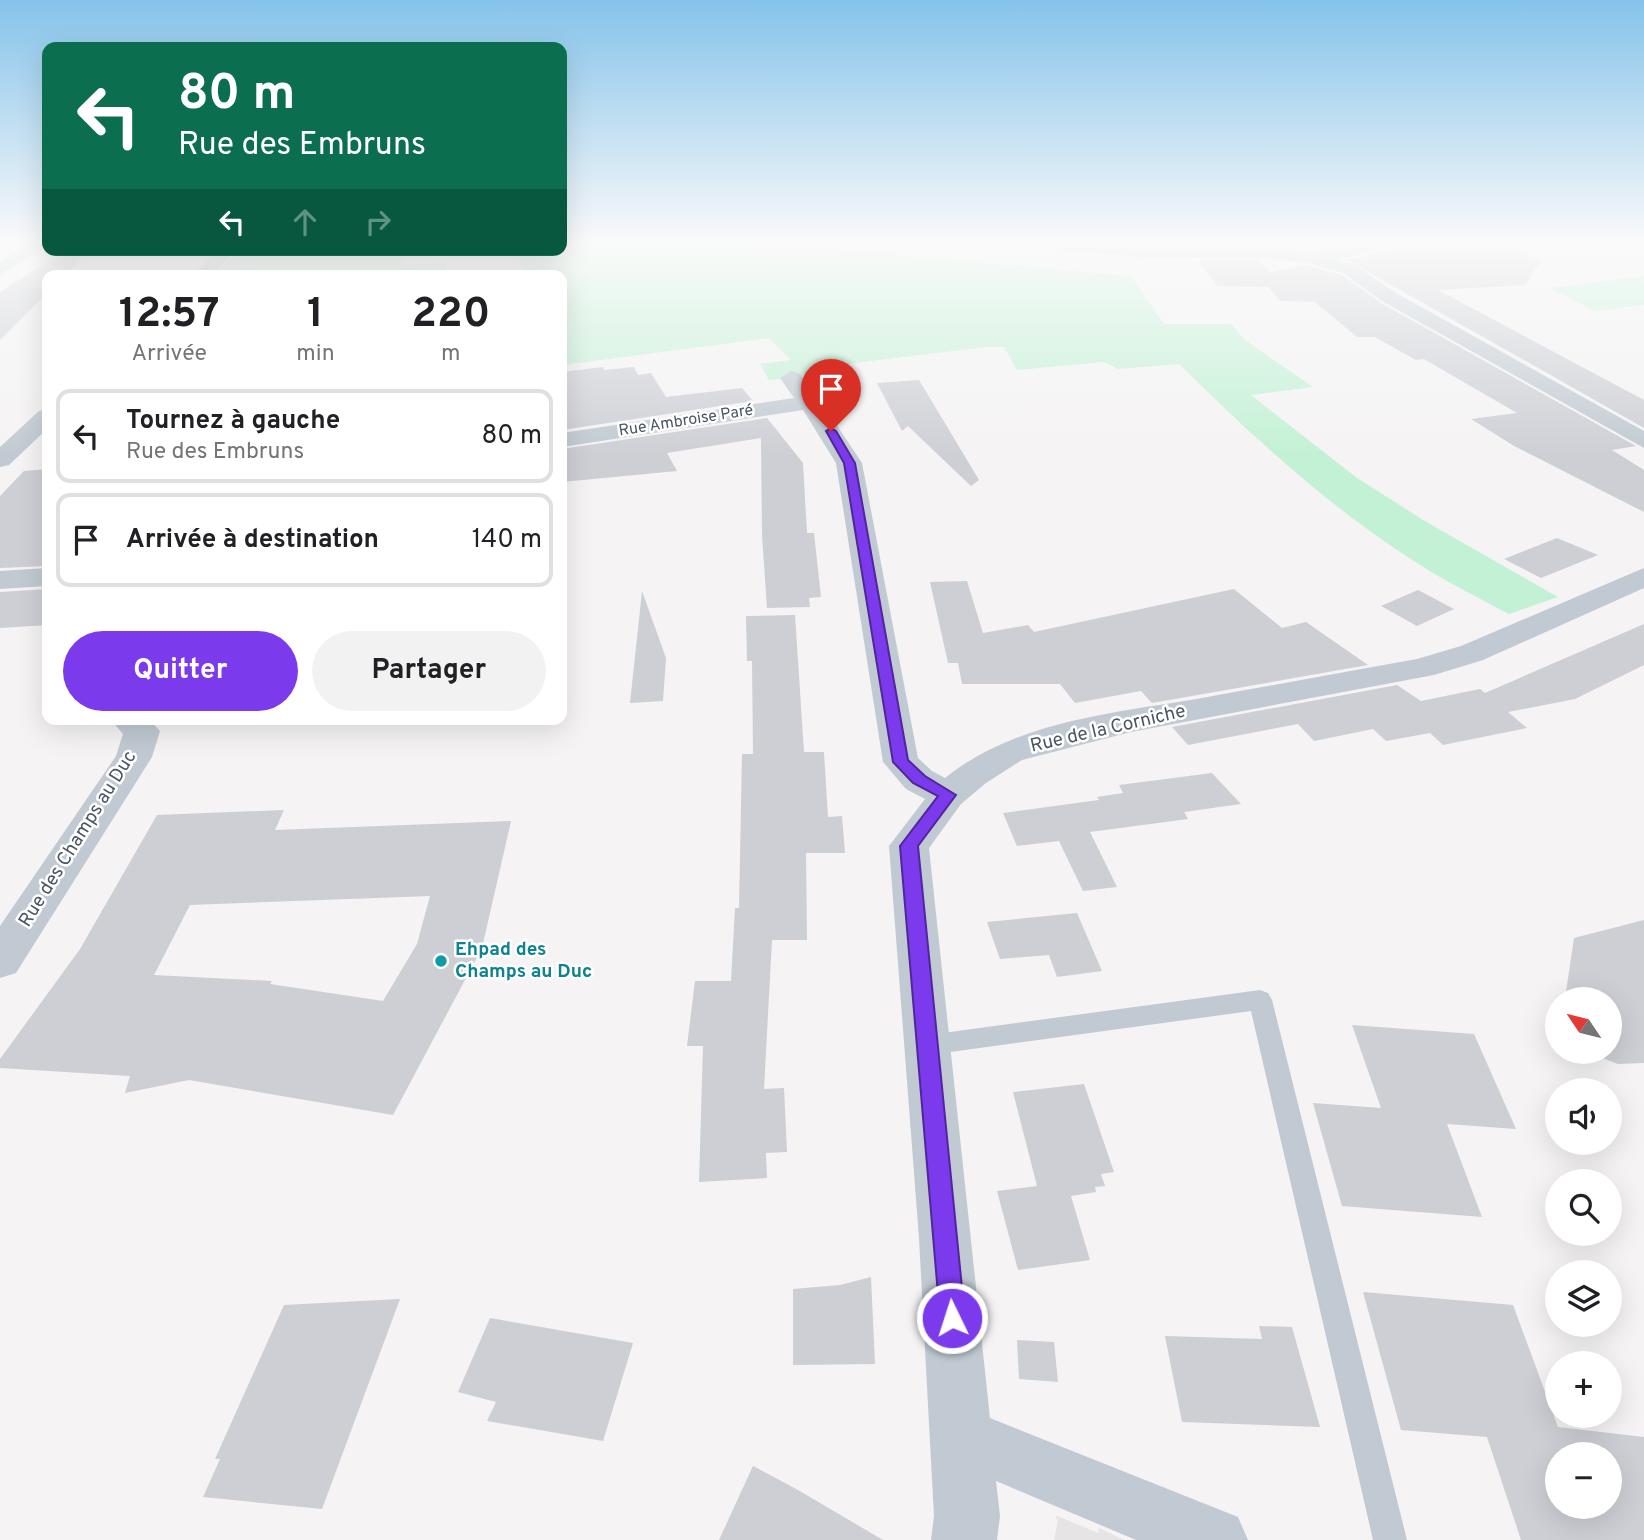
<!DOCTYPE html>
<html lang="fr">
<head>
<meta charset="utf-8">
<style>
  :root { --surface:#fff; --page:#f2f2f2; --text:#202124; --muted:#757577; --line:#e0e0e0; --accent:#7c3aed }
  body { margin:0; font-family:Overpass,sans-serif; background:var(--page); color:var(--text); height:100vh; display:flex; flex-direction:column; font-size:26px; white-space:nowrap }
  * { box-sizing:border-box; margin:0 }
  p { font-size:23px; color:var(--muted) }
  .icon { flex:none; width:38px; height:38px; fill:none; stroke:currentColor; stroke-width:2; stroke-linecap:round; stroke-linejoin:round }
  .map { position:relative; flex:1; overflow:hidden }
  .panel { position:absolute; left:42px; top:270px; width:525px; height:455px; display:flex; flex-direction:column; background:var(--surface); border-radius:14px; box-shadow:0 7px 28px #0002 }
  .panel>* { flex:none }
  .top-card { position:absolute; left:42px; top:42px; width:525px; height:214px; border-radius:14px; box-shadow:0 7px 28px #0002; background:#0b6e4f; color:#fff; overflow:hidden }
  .needle { width:46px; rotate:305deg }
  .buttons { position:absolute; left:1545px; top:987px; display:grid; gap:14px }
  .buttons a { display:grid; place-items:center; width:77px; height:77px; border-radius:50%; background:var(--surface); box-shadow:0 7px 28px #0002; font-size:35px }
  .pin { position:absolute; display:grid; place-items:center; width:60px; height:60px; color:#fff; margin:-72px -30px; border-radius:50% 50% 50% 0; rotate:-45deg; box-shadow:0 0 7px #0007 }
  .pin .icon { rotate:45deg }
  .me { position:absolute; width:77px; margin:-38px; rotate:356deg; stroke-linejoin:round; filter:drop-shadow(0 0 5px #0008) }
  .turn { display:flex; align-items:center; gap:24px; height:147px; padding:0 21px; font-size:32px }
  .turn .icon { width:91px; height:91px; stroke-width:2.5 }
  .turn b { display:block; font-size:49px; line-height:60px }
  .lanes { display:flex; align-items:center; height:66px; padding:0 21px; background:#0003; justify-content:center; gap:35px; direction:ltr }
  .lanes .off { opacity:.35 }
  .eta { display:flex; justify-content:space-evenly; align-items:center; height:119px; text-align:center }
  .eta b { font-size:42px; font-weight:700; line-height:49px }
  .button { display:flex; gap:14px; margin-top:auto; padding:14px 21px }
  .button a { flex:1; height:80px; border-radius:42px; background:var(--accent); color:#fff; font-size:28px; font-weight:700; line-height:80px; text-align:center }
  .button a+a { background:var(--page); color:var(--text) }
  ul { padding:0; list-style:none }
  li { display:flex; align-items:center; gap:21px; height:94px; margin:0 14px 10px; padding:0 7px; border:4px solid var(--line); border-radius:14px }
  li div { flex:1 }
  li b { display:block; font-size:26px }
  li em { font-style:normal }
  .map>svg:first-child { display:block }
</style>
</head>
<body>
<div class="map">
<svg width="1644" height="1540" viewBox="0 0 1644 1540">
  <rect width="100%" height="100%" fill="#f5f3f3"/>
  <!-- education -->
  <path fill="#e6e4e5" d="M1055,1515L1098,1533L1099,1528L1124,1540H1054L1058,1521Z"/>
  <!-- green -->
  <g fill="#c3f1d5">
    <path d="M562,242H708L710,245L826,248L1131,276L1164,324H1231L1245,340L1313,387L1251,395L1357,478L1428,523L1558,597L1509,614C1481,599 1452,585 1425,568C1333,511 1255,439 1179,364L1118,369L1104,362L1017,370L1004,347H985L814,368L815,374L769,380L760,364L791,360L769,338L562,365V275H528L517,257L520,250H562Z"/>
    <path d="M240,250H410L399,265L446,263L447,275H214Z"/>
    <path d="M1644,276V305L1595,311L1549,288Z"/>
  </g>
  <!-- building -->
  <g fill="#cdcfd5" fill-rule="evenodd">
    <path d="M1431,242H1494L1542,260L1525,285L1438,290L1644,400V428L1347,260Z"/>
    <path d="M66,250L87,253L65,275H47V293L0,340V292Z"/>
    <path d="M1198,261H1260L1270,272L1306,265L1342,275L1381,303L1636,446L1612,450L1644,470V512L1514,446L1471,419L1517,413L1424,359L1416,360L1375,337H1357L1315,302L1280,301L1269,287L1217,286Z"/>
    <path d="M603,367L604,370L634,367L638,375L651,373L666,397L742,388L753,401L562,430V372Z"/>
    <path d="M919,380L979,480L971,486L908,426L902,431L877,383Z"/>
    <path d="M767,418L803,463L807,533H814L821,597L809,598L810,607L767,608L762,535L761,438L667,453L677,471L562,482V449Z"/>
    <path d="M47,469V566L0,568V496L24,471Z"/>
    <path d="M1557,538L1598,555L1541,578L1504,559Z"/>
    <path d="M967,581L983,633L1028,625L1034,632L1234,589L1282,628L1306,622L1368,665L1152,703L1141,691L1075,703L1060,684H962L958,663H948L930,582Z"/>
    <path d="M47,589V625L0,628V592Z"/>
    <path d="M1418,590L1454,609L1417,626L1381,606Z"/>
    <path d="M642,591L666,658L663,701L630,703Z"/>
    <path d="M795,615L804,752H824L828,817L842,816L845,853H806L807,940H772L764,1089L784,1088L787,1152L766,1153L767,1178L699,1182L703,1046H687L695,981H731L735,908H739L742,754H753L752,661H747L746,616Z"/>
    <path d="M1644,624V665L1575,699L1508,712L1527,728L1443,745L1430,733L1386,741L1373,729L1314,741L1298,724L1188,745L1172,727L1397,685L1421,701L1480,689L1485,693Z"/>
    <path d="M1212,773L1241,804L1184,812L1188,819L1090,832L1117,887L1083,891L1059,841L1017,846L1003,813L1099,800L1097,797L1123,793L1119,785Z"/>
    <path d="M284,810L275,830L511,821L482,948L393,1115L189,1080L125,1093L130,1076L0,1068V1059L80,949L157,815ZM430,896L417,944L383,1001L270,984L272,981L154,975L190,905Z"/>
    <path d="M1077,913L1102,971L1057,977L1049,955L1000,959L987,922Z"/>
    <path d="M1644,920V1063L1618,1064L1587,1052H1610V999H1565L1574,938Z"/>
    <path d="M1352,1025L1474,1034L1516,1129L1447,1124L1482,1217L1342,1206L1313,1103L1381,1108Z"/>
    <path d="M1084,1084L1114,1172L1101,1174L1105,1186L1095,1187L1096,1192L1071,1196L1090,1260L1018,1270L997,1191L1037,1186L1013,1092Z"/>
    <path d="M871,1277L875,1364L793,1365V1289L840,1285Z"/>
    <path d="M1363,1292L1513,1305L1558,1427L1644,1437V1540H1521L1487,1437L1401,1430ZM1558,1454H1610V1507H1558Z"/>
    <path d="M400,1299L322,1509L203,1497L220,1459H215L284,1305Z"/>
    <path d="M490,1318L633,1343L603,1441L487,1421L496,1402L458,1392Z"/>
    <path d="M1259,1326L1292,1327L1320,1427L1182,1422L1165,1336L1262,1339Z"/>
    <path d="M1017,1340L1054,1342L1058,1382L1019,1379Z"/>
    <path d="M753,1466L798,1490L883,1540H719Z"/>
  </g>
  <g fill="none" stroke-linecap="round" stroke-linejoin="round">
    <!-- service -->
    <path fill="#c1cad2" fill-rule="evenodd" d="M1260,990L1268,993L1272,1000L1407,1540H1373L1251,1011L928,1055L919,1052L916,1045L919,1038L928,1035Z"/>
    <!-- minor -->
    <g fill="#c1cad2" fill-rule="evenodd">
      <path d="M29,242H46L47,247L0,274V262Z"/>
      <path d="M218,250H236L212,275H192Z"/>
      <path d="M1311,253L1355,265L1396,293L1644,431V448L1382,301L1343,273L1305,262L1302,258Z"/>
      <path d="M791,371L799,373L818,397L862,463L918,758L932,771L945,778C1015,721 1115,713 1202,698C1274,685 1345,672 1417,659L1461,646L1644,568V588L1483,660L1434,675L1131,732L1022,760L986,783L961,804L929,848L990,1418L1238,1517L1248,1540H1136L996,1481L1000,1516L997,1540H931L934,1516L919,1238L889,846L925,799L906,789L883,762L836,463L803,410L562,447V433L794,398L780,378Z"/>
      <path d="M47,409V429L9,465L0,467V447L39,411Z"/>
      <path d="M47,568V586L0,589V571Z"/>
      <path d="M110,719H149L160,731L152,757L16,973L0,978V926L116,756L123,734Z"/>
    </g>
    <!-- tertiary -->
    <path fill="#c1cad2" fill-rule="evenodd" d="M1020,242H1086L1152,248H1266L1311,253L1357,242H1382L1350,257L1311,263L1266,258H1152L1029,247Z"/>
  </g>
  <!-- sky -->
  <linearGradient id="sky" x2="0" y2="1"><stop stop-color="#85c3ea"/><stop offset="0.53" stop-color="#fafafa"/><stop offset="1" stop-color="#fafafa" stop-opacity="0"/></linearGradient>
  <rect width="1644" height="457" fill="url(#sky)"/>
  <!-- route -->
  <path fill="#7c3aed" stroke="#51269a" stroke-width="2" d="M831,428L836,431L855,463L908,760L925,776L956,795L918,846L965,1318L961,1327L952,1330L943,1327L940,1318L900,846L938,796L913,783L893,762L844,463L826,431Z"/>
  <!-- markers -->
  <circle fill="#0f9aa8" stroke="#fff" stroke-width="2.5" cx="441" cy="961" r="7"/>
  <g text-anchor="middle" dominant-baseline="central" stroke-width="5" stroke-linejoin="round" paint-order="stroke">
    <!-- far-street labels -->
    <g font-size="16" fill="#4a5661" stroke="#fff">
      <text transform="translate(686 421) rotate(-9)">Rue Ambroise Paré</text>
    </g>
    <!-- street labels -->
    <g font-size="19" fill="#4a5661" stroke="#fff">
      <text transform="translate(1108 729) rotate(-13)">Rue de la Corniche</text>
      <text transform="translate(78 839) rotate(-58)">Rue des Champs au Duc</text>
    </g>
    <!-- culture labels -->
    <g font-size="19" font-weight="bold" fill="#0d838f" stroke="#fff" text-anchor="start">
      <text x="455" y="950">Ehpad des<tspan x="455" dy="22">Champs au Duc</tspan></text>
    </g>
  </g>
</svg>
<div class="buttons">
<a><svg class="needle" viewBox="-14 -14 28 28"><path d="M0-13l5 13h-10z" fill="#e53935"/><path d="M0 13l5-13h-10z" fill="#757577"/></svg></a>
<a><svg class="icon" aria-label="sound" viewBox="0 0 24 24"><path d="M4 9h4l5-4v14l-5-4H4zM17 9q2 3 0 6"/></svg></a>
<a><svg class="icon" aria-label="search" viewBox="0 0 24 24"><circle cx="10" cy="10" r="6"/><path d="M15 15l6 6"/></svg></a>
<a><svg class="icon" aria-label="layers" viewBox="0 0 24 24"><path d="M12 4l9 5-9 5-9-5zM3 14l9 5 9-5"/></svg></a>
<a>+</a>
<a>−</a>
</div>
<div class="pin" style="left:831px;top:431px;background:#d93025"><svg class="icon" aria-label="arrive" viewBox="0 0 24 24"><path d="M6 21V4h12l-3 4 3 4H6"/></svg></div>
<svg class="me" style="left:952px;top:1318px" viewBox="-20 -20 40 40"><circle r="17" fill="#7c3aed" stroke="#fff" stroke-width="3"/><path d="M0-11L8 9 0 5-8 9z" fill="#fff"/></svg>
<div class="top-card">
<div class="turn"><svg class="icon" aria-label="left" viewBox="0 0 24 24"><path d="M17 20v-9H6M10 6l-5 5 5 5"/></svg><div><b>80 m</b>Rue des Embruns</div></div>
<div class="lanes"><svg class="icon" aria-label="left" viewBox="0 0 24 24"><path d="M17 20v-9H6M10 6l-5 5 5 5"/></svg><svg class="icon off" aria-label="ahead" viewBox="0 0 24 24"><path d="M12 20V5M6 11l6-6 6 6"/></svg><svg class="icon off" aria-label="right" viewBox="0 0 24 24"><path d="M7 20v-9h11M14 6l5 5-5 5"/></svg></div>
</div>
<section class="panel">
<div class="eta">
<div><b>12:57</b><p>Arrivée</p></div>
<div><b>1</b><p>min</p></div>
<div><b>220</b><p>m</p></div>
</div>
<ul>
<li><svg class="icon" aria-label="left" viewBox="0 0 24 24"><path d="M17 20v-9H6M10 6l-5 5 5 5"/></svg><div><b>Tournez à gauche</b><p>Rue des Embruns</p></div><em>80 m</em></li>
<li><svg class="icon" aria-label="arrive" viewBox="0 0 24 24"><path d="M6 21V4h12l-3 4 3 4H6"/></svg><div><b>Arrivée à destination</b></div><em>140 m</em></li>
</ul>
<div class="button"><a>Quitter</a><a>Partager</a></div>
</section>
</div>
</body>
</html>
